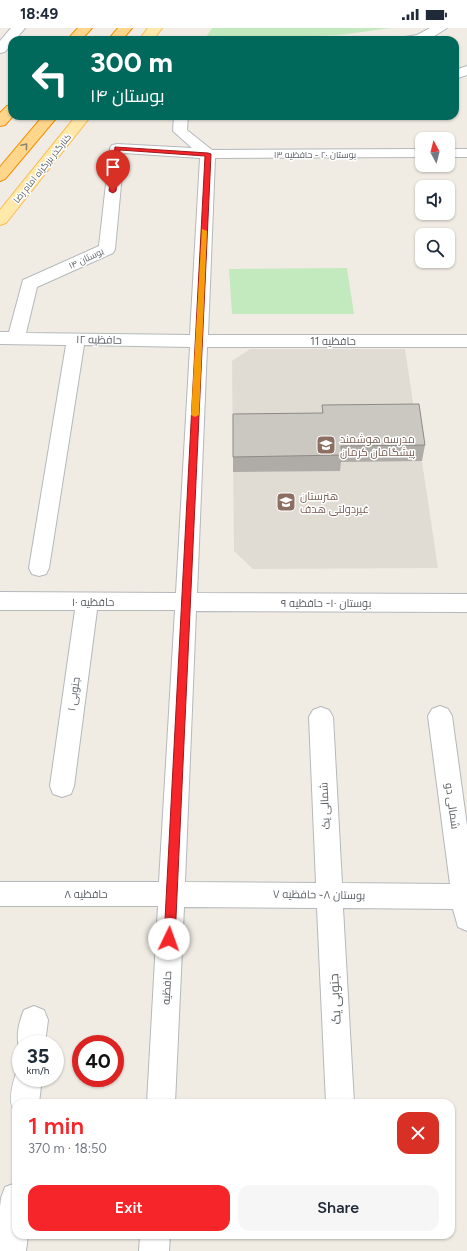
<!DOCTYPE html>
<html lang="en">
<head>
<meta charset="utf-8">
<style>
  :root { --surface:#fff; --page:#f6f6f7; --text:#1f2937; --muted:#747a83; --accent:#f52529 }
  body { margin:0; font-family:Figtree,Cairo,sans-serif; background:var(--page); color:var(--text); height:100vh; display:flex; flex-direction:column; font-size:15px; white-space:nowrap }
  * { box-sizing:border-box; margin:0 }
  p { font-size:13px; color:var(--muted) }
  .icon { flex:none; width:22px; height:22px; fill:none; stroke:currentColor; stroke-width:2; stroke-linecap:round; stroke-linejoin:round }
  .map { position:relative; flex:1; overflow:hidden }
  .side { position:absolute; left:12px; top:1071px; width:443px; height:140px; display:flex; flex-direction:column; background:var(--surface); border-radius:12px; box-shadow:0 1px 3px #0004 }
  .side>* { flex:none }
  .hud { position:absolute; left:8px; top:8px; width:451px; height:84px; border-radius:12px; box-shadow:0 1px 3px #0004; background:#00695c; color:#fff; overflow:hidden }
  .needle { width:26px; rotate:353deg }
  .controls { position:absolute; left:415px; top:104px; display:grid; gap:8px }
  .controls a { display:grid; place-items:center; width:40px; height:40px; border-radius:8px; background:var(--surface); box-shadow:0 1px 3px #0004; font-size:20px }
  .speed { position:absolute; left:12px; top:1007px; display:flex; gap:8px; font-size:20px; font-weight:700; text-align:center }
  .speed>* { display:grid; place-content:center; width:52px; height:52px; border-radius:50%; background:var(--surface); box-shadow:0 1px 3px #0004; line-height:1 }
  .speed small { font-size:10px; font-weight:400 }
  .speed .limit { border:6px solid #d22; background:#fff; color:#111 }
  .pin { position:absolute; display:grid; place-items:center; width:34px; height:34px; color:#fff; margin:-41px -17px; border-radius:50% 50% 50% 0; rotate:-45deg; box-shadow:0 0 4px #0007 }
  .pin .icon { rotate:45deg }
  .me { position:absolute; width:44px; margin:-22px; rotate:3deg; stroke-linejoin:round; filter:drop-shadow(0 0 3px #0008) }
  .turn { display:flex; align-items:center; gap:14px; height:84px; padding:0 16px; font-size:18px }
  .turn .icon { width:52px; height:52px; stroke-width:2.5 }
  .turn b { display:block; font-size:28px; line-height:34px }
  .round { display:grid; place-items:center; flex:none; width:42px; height:42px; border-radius:12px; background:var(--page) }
  .head { display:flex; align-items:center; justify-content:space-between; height:68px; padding:0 16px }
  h1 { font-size:24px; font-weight:600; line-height:30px; color:var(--accent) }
  .action { display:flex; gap:8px; margin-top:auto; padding:8px 16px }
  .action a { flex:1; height:46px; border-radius:12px; background:var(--accent); color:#fff; font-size:16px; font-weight:600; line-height:46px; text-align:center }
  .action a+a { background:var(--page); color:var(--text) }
  .status { display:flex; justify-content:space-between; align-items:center; height:28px; padding:0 20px; background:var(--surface); direction:ltr }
  .status svg { height:11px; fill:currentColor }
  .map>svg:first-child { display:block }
</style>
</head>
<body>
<div class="status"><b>18:49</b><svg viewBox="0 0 49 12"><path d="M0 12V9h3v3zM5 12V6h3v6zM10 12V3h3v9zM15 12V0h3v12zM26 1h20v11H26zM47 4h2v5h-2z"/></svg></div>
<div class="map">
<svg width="467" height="1223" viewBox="0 0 467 1223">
  <rect width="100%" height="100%" fill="#f0ece4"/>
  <!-- education -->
  <path fill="#e0dbd3" d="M250,321H405L438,540L253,541L234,523L232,333Z"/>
  <!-- green -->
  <g fill="#c3e9bf">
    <path d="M212,0H390L340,7L204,12Z"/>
    <path d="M347,240L354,286H232L229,241Z"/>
  </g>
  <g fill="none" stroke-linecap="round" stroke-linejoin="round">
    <!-- minor casing -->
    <g stroke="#b5b8bc" stroke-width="2">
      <g id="minor">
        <path d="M11,0H25L15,12H12V15L5,24L0,25V13Z"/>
        <path d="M430,0H447L428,12H403L405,9L417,7Z"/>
        <path d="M467,38V47L455,51V42Z"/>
        <path d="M174,88H188L187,102L212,122L422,121V129L215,130L208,307H467V319H207L197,565L467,566V584L196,583L185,854L316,855L309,689L313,682L321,679L329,682L333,689L342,855L450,856L428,688L432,681L440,678L448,681L452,688L467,798V903L458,899L453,881L343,880L354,1075H326L317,880L184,879L175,1075H147L158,878H0V854H159L175,582H97L74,758L71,766L62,769L53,766L50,758L75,582H0V564L176,565L190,319L84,317L49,540L46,546L39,548L32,546L29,540L66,317L0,316V304H9L23,252L99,218L110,120L112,117L117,116L192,120L173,103ZM124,125L200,130L190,307L26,305L37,259L113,225L115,221Z"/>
        <rect x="448" y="121" width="19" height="8"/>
        <path d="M34,978L44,982L48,992L45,1016H21V1026C15,1011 18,996 24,982Z"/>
        <path d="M21,1039V1050H42L39,1075H16V1086C6,1074 13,1053 18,1040Z"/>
        <path d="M16,1155V1207H28L26,1223H0V1179L1,1170L5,1159Z"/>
        <path d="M140,1207H170L169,1223H139Z"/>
      </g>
    </g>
    <!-- major casing -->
    <g stroke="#fbbb52" stroke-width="2">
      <g id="major">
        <path d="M148,0H162L153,12H139Z"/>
        <path d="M76,88H91L6,195L0,197V182Z"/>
      </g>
    </g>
    <!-- highway casing -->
    <g stroke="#f48f00" stroke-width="2">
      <g id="highway">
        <path d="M78,0H92L81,12H67Z"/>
        <path d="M118,0H132L122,12H108Z"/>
        <path d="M12,77L13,88L5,97L0,98V85L7,78Z"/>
        <path d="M43,88H58L5,151L0,153V139Z"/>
      </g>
    </g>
    <!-- minor -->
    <use href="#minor" fill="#fff" fill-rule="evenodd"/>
    <!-- major -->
    <use href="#major" fill="#ffe9aa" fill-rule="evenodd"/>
    <!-- highway -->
    <use href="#highway" fill="#ffd68c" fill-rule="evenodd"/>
  </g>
  <!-- wall -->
  <path fill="#afaba6" d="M322,377L425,417L422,433L341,434L340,443L233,444V386L322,385Z"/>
  <!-- building -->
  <path fill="#cbc7c1" stroke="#8e8b87" d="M419,376L425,417L341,418L342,427L233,429V386L323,385L322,377Z"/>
  <!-- one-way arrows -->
  <defs><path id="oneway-chevron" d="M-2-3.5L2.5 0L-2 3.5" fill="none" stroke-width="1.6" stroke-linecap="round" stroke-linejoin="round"/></defs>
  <use stroke="#8d8471" href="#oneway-chevron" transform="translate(25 118) rotate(-50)"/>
  <!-- route -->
  <path fill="#f52529" stroke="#9f181b" d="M115,119L208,125L211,126L175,911L173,915L169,916L166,915L164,911L205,128L120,122L116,163L113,165L109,163Z"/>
  <!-- slow -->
  <path fill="#f59e0b" d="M202,201L207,203L199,387L195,389L191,387Z"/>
  <!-- icons -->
  <defs>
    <g id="school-square" transform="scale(1)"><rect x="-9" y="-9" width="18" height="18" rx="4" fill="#8d6e63" stroke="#fff"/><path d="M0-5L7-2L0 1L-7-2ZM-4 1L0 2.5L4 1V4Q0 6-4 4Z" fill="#fff"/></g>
  </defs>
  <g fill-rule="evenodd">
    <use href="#school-square" x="326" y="417"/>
    <use href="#school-square" x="286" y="474"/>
  </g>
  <g text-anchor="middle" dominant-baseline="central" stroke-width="3" stroke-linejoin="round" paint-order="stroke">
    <!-- far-street labels -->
    <g font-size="9" fill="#5c6166" stroke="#fff">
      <text x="315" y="126">بوستان ۲۰ - حافظیه ۱۳</text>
      <text transform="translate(42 140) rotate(-51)">کنارگذر بزرگراه امام رضا</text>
      <text transform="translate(86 230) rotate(-25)">بوستان ۱۴</text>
    </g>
    <!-- street labels -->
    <g font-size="11" fill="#5c6166" stroke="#fff">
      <text transform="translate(99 312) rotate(1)">حافظیه ۱۲</text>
      <text x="333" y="313">حافظیه 11</text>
      <text x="93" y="574">حافظیه ۱۰</text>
      <text x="326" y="575">بوستان ۱۰- حافظیه ۹</text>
      <text transform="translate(74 666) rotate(-82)">۱ جنوبی</text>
      <text transform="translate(325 778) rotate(-93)">شمالی یک</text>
      <text transform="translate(452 778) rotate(82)">شمالی دو</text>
      <text x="86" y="866">حافظیه ۸</text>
      <text transform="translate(319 867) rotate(1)">بوستان ۸- حافظیه ۷</text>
      <text transform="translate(167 960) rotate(-87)">حافظیه</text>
    </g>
    <!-- education labels -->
    <g font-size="11" fill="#785e54" stroke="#fff" text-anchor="start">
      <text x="340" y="411">مدرسه هوشمند<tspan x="340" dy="13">پیشگامان کرمان</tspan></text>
      <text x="300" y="468">هنرستان<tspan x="300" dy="13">غیردولتی هدف</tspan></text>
    </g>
    <!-- near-street labels -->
    <g font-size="13" fill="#5c6166" stroke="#fff">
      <text transform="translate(335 971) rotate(-93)">جنوبی یک</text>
    </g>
  </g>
</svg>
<div class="controls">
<a><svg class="needle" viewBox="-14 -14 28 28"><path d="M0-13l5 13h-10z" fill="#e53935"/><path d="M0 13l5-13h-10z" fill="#747a83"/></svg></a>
<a><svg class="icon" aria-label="sound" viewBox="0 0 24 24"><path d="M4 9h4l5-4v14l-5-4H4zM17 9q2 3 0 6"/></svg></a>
<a><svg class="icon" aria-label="search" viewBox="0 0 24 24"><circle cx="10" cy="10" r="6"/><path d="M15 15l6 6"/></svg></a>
</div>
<div class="speed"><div>35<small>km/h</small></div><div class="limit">40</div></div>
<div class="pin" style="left:113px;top:163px;background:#d93025"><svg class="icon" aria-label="arrive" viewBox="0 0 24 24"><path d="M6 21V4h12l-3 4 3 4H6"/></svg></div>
<svg class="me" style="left:169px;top:911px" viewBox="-20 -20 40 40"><circle r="19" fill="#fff"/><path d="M0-13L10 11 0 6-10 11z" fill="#f52529"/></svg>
<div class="hud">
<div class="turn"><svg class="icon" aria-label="left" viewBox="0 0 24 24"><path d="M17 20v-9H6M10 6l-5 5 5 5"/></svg><div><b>300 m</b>بوستان ۱۴</div></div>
</div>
<section class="side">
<div class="head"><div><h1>1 min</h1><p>370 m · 18:50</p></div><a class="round" style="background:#d93025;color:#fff"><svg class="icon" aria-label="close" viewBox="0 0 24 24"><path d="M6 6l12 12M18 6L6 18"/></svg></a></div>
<div class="action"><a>Exit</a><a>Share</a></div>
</section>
</div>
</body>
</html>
